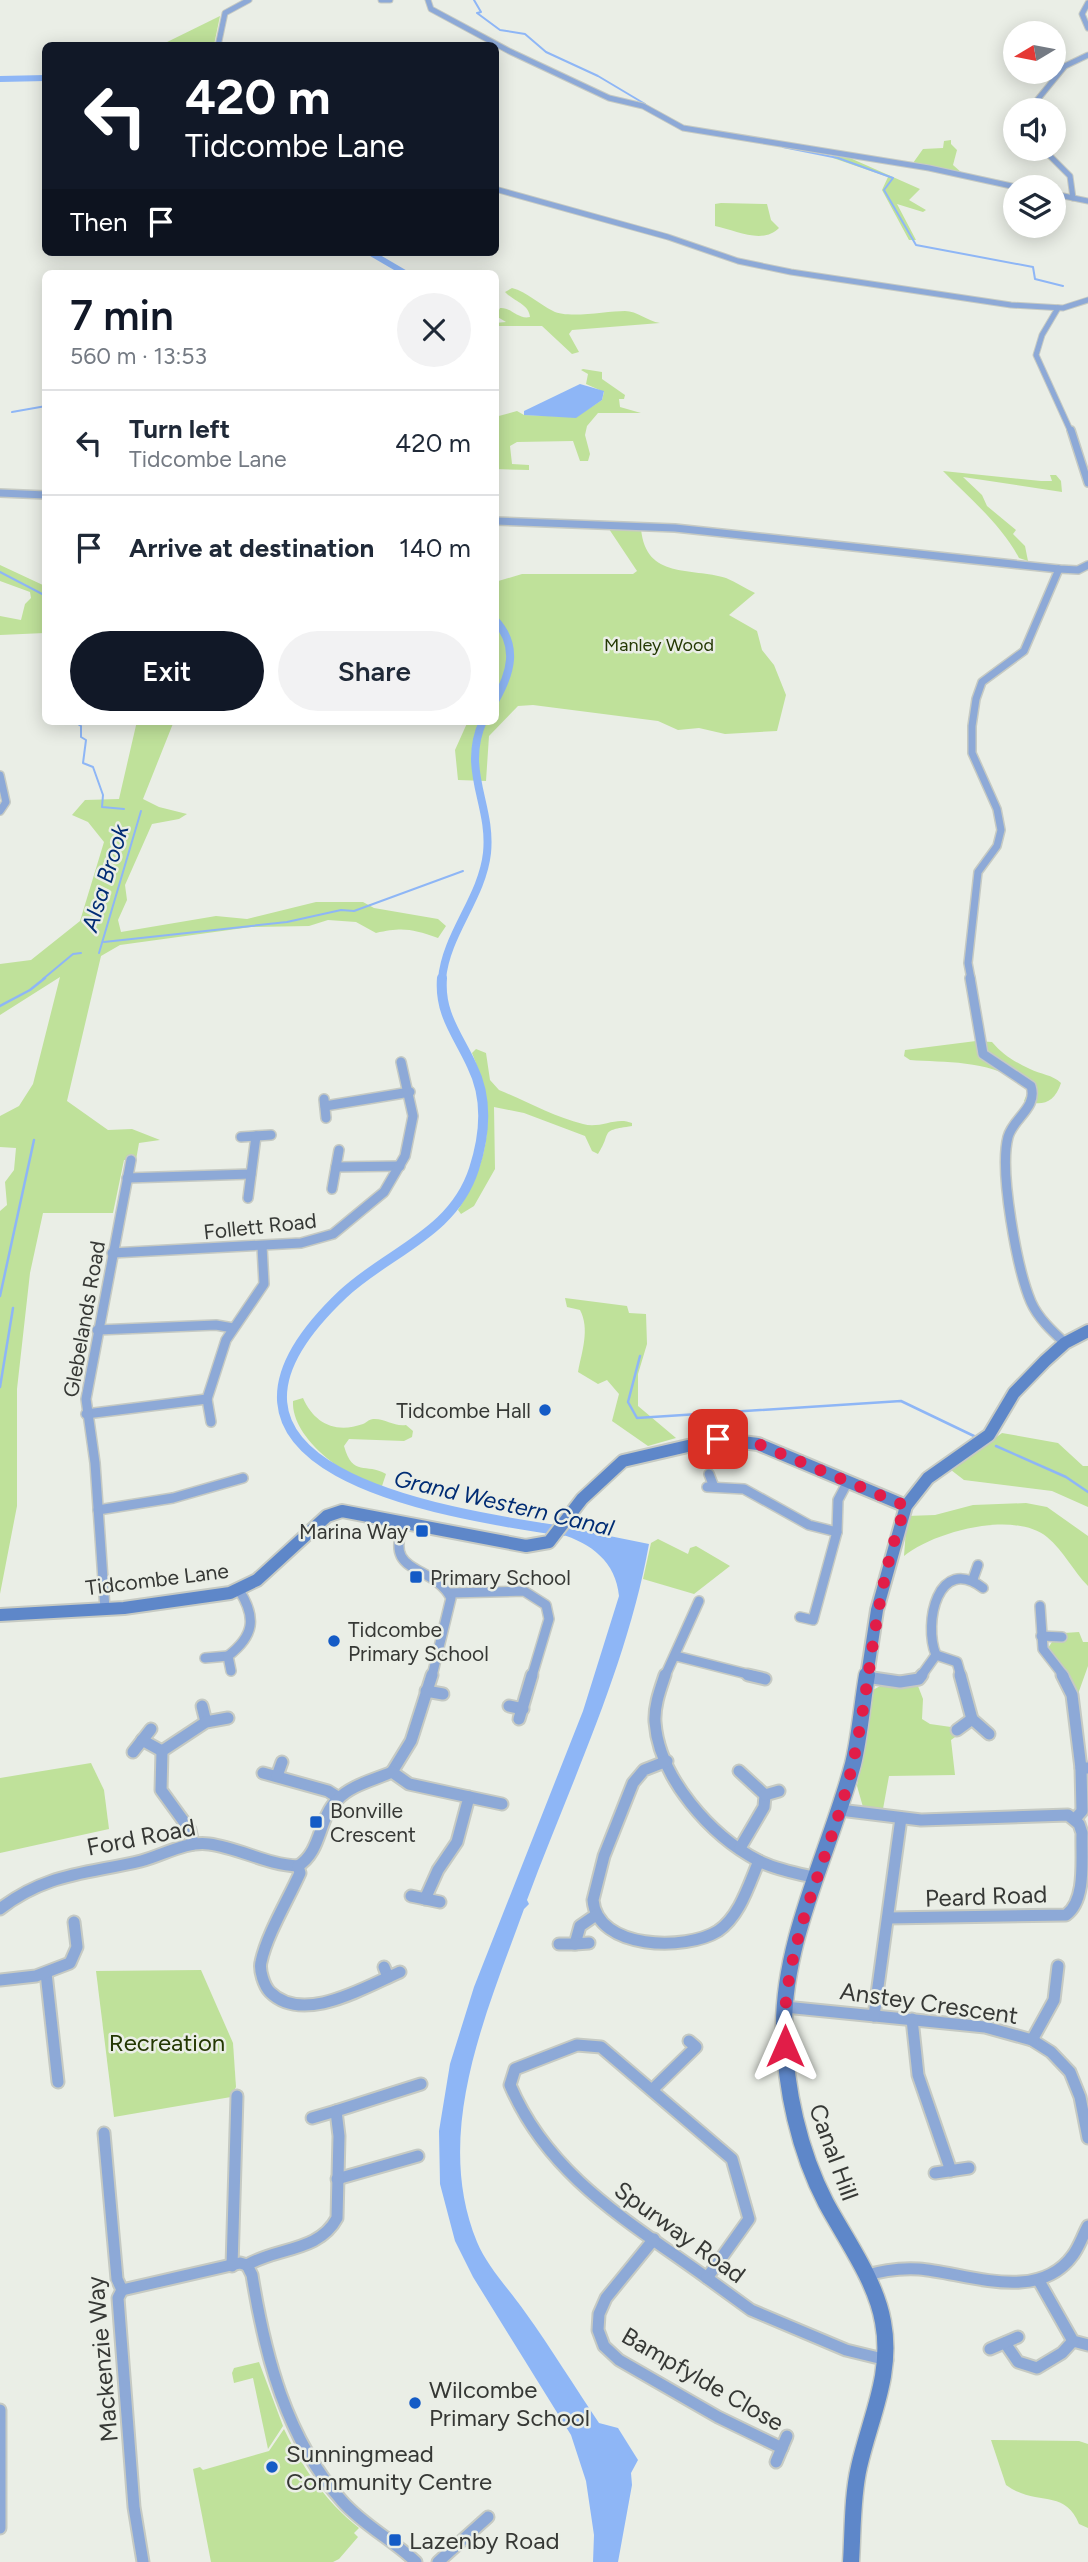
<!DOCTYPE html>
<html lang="en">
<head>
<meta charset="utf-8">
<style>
  :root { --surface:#fff; --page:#f2f2f3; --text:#1f2937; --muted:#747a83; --line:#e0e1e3; --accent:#111827 }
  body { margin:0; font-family:Figtree,sans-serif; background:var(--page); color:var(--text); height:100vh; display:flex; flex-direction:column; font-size:26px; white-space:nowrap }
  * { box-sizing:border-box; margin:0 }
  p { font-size:23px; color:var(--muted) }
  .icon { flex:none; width:38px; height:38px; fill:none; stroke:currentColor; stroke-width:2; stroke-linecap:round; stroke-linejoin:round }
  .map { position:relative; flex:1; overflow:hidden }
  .panel { position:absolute; left:42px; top:270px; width:457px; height:455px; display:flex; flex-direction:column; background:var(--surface); border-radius:10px; box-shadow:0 4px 18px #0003 }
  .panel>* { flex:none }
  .top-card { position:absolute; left:42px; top:42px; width:457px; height:214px; border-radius:10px; box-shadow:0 4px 18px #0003; background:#111827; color:#fff; overflow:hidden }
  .needle { width:46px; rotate:260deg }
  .fabs { position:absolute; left:1003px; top:21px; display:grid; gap:14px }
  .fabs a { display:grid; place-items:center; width:63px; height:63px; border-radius:50%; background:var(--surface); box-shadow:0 4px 18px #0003; font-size:35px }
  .pin { position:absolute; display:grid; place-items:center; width:60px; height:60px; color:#fff; margin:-30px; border-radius:14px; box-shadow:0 4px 10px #0006 }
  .me { position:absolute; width:77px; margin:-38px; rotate:0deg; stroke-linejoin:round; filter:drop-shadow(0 0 5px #0008) }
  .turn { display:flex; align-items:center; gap:24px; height:147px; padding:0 28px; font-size:32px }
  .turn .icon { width:91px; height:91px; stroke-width:2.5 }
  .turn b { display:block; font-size:49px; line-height:60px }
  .then { display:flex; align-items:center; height:66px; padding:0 28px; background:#0003; gap:14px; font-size:26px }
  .round { display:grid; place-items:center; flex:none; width:74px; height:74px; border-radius:37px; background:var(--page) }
  .summary { display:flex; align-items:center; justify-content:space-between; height:119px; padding:0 28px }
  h1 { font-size:42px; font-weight:600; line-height:52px; color:var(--accent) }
  .primary-button { display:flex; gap:14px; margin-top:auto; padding:14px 28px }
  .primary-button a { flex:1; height:80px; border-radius:42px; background:var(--accent); color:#fff; font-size:28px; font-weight:600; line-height:80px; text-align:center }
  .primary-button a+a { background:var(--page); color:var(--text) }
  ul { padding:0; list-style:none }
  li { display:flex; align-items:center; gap:21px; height:105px; padding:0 28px; border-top:2px solid var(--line) }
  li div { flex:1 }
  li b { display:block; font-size:26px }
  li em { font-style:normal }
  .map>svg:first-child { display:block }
</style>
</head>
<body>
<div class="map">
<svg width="1088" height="2562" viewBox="0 0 1088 2562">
  <rect width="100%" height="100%" fill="#eaeee6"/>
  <!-- green -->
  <g fill="#bfe19a">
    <path d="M220,16L214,45H161Z"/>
    <path d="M951,140V144L957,150L953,165L962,173L913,163L923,149L943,148L944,141Z"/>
    <path d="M835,156L850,158L920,189L909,200L926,210L923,212L897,204L916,240H909L882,190L888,177L833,158Z"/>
    <path d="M721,203L767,204L771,220L779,228C762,245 736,230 715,226V204Z"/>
    <path d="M512,288C527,292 539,304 553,311C568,319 607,311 625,311C637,311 647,321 660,323L572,330L569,334L579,352L572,354L542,326H495V323L506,322L496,316L500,308C511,307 518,320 530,317C529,305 516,302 507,294L505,292Z"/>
    <path d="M583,369L602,372V379L625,395L624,399H619L620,407L641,413H598L587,426L585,435L590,454L588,461H580L573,441L517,442L510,446L512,464L529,465V470L495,469V417L517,411L524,415L576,417L602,400L604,392L586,384L588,374L581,370Z"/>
    <path d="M943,471L1041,481H1052L1050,475H1056L1061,481L1062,492L963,477L982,495L987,506L1016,530L1013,534L1025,546L1028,561L1019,558C1001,524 969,498 943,471Z"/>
    <path d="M609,529H641C646,580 691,567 726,578C736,582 746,589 755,593L729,615L757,631L762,650L774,665L786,695L777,731L725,734L699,728L678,730L658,721L533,705L518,706L489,736L486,781L458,780L455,750L468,721H495V582L522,574H633L637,571Z"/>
    <path d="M0,565L45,586V633L0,635V616L21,620L25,604L31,598L30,592L0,581Z"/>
    <path d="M137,721H174L143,799L159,807L187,814L179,819L152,824L125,885L127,900L118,920L121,932L216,916L247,919L316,902H363L374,908L438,919L446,926L438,938C412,929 403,927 376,933L356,922L328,920L309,926L251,927L120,945L101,956L67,1101L108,1130L132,1129L160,1140L139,1143L136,1160H124L113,1213H43L30,1273L17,1389V1506L0,1594V1211L7,1205L5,1182L14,1170L16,1148L0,1147V1116L19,1106L33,1084L60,977L0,1015V964L31,960L80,921L104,842L88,822L72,815L85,800L119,799Z"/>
    <path d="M976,1041L992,1042C1003,1055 1015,1062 1030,1069C1040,1074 1053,1075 1061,1083C1054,1104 1042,1106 1024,1101L1028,1091C1000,1059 948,1063 910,1060L904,1056L905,1050Z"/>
    <path d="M476,1049L486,1053L490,1080L499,1090C526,1101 554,1117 583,1124C601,1129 616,1116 632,1123V1126C598,1131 613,1131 598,1154L592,1151L585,1136L524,1113L494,1107L495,1169L474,1206L461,1214L458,1210C492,1156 496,1111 472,1053Z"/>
    <path d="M565,1298L627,1306L629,1313L646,1314L647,1344L638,1374V1406L676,1438L648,1446L612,1421L619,1394L607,1380L598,1384L578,1372C582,1351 590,1329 580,1310L567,1307Z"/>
    <path d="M303,1398C314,1423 335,1434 363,1424C368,1422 367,1420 373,1419C385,1418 394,1427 406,1425L413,1431L412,1437L404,1441L349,1439L344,1446C353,1478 366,1462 386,1474L382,1486C348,1480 291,1439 293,1401Z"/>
    <path d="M1002,1433L1058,1443L1083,1466H1088V1507L1052,1491L964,1480L951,1470Z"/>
    <path d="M1026,1503L1047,1507L1088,1536V1586C1073,1571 1064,1551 1047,1537C1013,1510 934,1532 904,1556L907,1516L935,1515L973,1505Z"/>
    <path d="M658,1539L688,1554L690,1548L696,1546L730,1566L694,1594L643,1579L651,1543Z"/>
    <path d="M1079,1632L1083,1642H1088V1666L1078,1694L1070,1677L1048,1648L1052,1642H1065L1064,1633Z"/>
    <path d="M882,1685L918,1686L923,1699L922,1719L930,1724L951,1727L958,1735L951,1740L955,1775L889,1776L883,1809L863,1807L857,1786L871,1691Z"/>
    <path d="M91,1763L104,1790L109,1829L0,1853V1778Z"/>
    <path d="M201,1970L233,2043L236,2087L231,2097L114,2117L96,1971Z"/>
    <path d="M259,2362L283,2426L268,2449L253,2378L234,2383L232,2373L234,2368Z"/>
    <path d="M284,2429C302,2467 325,2501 359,2528L354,2533L358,2537L339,2559L333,2562H211L193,2469L200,2467L203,2470L269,2451Z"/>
    <path d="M991,2440L1079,2441L1088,2444V2528L1079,2524C1065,2488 1036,2507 1006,2485Z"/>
  </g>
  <!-- water -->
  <g fill="#8eb6f6">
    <path d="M580,384L604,391L602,400L576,418L524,415V411Z"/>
    <path d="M565,1527L649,1544C627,1667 570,1784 527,1900L529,1904L524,1909C487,2012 432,2132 477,2242C488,2268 509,2289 525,2312C551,2348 574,2386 599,2423L618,2428L638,2460L631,2473L632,2485L618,2562H593L594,2535L586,2481L571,2435L473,2277L455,2241L440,2184L439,2131L450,2064L474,1987L583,1711L619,1596C616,1562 591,1543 560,1534Z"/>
  </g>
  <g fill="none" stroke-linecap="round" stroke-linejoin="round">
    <!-- stream-far1 -->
    <g stroke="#8eb6f6" stroke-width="2">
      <path d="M474,0L481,12L477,13L500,30L525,34L546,52L598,76L645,104"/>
      <path d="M783,147L838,158L893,178L884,190L916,245L1033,267L1035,279L1063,286"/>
      <path d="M12,412L46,406"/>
      <path d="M0,572L46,596"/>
      <path d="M73,721L81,726V737L86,740L83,763L93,767L103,795L102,807L124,809"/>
      <path d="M104,942L287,922L341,910L354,911L463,871"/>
      <path d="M99,953L141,811"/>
      <path d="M43,979L73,954L81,953"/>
    </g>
    <!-- stream -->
    <g stroke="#8eb6f6" stroke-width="2.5">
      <path d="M0,1006L30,990L45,978"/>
      <path d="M0,1296L34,1140"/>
      <path d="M640,1356L628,1402L637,1418L901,1401L976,1437"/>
      <path d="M0,1387L13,1308"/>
      <path d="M996,1446L1066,1477L1088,1492"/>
    </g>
    <!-- canal-far2 -->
    <g stroke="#8eb6f6" stroke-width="6">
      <path d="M0,79L46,78"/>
      <path d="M369,252L405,273"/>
    </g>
    <!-- canal-far1 -->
    <g stroke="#8eb6f6" stroke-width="8">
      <path d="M495,620C519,646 511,673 495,701"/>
      <path d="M442,979C446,934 482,898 487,853C492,804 461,771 483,721"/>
    </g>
    <!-- canal -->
    <path stroke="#8eb6f6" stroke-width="10" d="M442,978C439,1014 458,1035 472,1066C488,1098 485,1135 474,1169C453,1234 389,1251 343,1294C158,1469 441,1513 563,1531"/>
    <!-- street-far3 casing -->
    <g stroke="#c6cac3" stroke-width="7">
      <g id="street-far3">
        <path d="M381,0H390"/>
        <path d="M428,0L431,9L509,51L609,98L643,106L683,128L929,168L1016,187"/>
        <path d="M1088,3L1082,14L1088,28"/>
        <path d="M218,46L225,13L249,0"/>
        <path d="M1029,110L1065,66L1088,55"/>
        <path d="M1043,149L1070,176L1073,198"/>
        <path d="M495,189L668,237L738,261L791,272L1011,305L1063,308L1088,300"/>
        <path d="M1054,194L1088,201"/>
        <path d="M1058,308L1042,335L1036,355L1071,432"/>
      </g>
    </g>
    <!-- street-far2 casing -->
    <g stroke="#c6cac3" stroke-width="10">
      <g id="street-far2">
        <path d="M1071,430L1088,483"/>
        <path d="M0,493L46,495"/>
        <path d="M495,521L675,528L1059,569L1078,570L1088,565"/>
        <path d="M0,775L6,802L0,811"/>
        <path d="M971,979L968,963L978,872L997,846L1001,830L997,809L972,753V726L976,699L982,682L1024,651L1059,569"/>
      </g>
    </g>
    <!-- street-far1 casing -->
    <g stroke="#c6cac3" stroke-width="12">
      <g id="street-far1">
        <path d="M970,978L983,1054L1031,1086C1038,1108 1013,1118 1008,1137C999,1171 1017,1269 1031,1302C1038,1318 1052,1331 1065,1343"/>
        <path d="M324,1099L326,1118"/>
        <path d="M325,1106L410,1092"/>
        <path d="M241,1137L271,1135"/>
        <path d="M336,1167L400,1166"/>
        <path d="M127,1178L251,1174"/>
        <path d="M332,1189L339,1150"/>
        <path d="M248,1198L256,1136"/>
        <path d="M112,1253L301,1243L333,1234L384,1192L405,1156L413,1116L401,1062"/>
        <path d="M97,1330L216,1325L233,1328"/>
        <path d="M207,1399L211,1422"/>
        <path d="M86,1414L207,1399L226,1340L264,1284L262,1246"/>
        <path d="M709,1474L714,1487"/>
        <path d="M707,1487L744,1489L809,1525L837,1532"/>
        <path d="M98,1510L173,1498L243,1478"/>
        <path d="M405,1522C381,1576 433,1563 451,1598L432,1676"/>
        <path d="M973,1579L978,1565"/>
        <path d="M450,1593L524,1591L546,1605L549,1619L532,1676"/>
        <path d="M1040,1606L1043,1649L1064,1676"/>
        <path d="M105,1609L95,1463L86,1399L131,1160"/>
        <path d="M800,1617L813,1620L837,1532L838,1500L847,1483"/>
        <path d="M1041,1636L1062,1637"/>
        <path d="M936,1655L957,1662L961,1676"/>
        <path d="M676,1656L755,1676"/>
        <path d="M205,1658L228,1656"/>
        <path d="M231,1671L228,1656C254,1636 257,1618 239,1590"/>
        <path d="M665,1676L699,1601"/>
        <path d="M921,1676L936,1655C923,1623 938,1554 983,1588"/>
      </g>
    </g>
    <!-- street casing -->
    <g stroke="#c6cac3" stroke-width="15">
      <g id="street">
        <path d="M665,1675C660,1690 654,1706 655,1722C659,1778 711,1836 759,1861C776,1870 797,1873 816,1878"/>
        <path d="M748,1675L765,1679"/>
        <path d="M960,1675L972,1719L989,1734"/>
        <path d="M1062,1675L1072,1695L1081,1768"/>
        <path d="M866,1677L900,1682L919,1679L922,1675"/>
        <path d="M426,1691L443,1694"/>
        <path d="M202,1706L206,1722"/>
        <path d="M509,1706L523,1709"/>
        <path d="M519,1719L532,1675"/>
        <path d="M957,1730L972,1719"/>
        <path d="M142,1740L162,1751"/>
        <path d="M133,1752L151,1729"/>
        <path d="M667,1761L644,1770L633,1783L604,1856L593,1900C597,1950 686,1951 718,1931C740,1916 749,1884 759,1861"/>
        <path d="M739,1771L765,1795L764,1807L740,1848"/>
        <path d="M392,1772L411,1741L432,1675"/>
        <path d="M263,1773L328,1791L339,1798"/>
        <path d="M277,1776L282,1762"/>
        <path d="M765,1795L779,1791"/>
        <path d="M469,1797L502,1804"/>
        <path d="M840,1810L921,1820L1068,1815L1079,1824L1082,1833C1081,1857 1087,1900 1066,1915L888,1918"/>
        <path d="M1075,1819L1082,1811L1081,1768H1088"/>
        <path d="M193,1844L190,1830L161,1790L162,1751L206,1722L228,1718"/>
        <path d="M411,1896L440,1902"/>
        <path d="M0,1909C46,1873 87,1874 141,1861C164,1855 185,1841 209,1844C240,1848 267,1865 298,1866"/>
        <path d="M559,1944H575L580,1926L596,1915"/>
        <path d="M575,1944L589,1943"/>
        <path d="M384,1967L388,1977"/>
        <path d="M400,1972C365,1987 303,2025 270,1992C264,1986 259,1970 261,1962C267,1934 288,1900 300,1873L298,1866C322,1851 318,1819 337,1800C351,1785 374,1780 392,1772L409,1784L469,1797L457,1842L438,1870L425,1899"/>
        <path d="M46,1973L58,2082"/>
        <path d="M0,1980L36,1976L70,1963L77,1947L74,1922"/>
        <path d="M785,2007L985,2027L1032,2040L1051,2052L1070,2072L1080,2097L1088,2138"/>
        <path d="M874,2016L901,1818"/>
        <path d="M912,2019L918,2075L951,2171"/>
        <path d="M1032,2040L1054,2000L1058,1966"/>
        <path d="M577,2045L601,2047L732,2159L749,2219L707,2278C630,2222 549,2177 510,2085L515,2069Z"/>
        <path d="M652,2090L696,2047L689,2041"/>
        <path d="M312,2118L336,2111"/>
        <path d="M104,2133L117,2279L122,2290L118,2298L134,2507L143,2562"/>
        <path d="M935,2173L969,2168"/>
        <path d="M337,2179L418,2156"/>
        <path d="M654,2239L606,2298L599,2314L598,2330L604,2346L619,2360L718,2417L782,2448"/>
        <path d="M247,2265L252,2275C265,2356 286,2438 342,2501C363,2525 393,2540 416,2562"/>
        <path d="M247,2265C277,2247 319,2252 337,2218L339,2136L336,2111L421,2084"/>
        <path d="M232,2266L237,2096"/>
        <path d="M865,2276C883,2270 900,2268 919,2269C967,2273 1038,2304 1073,2255C1079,2247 1083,2235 1088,2226"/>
        <path d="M707,2278L751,2310L846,2350L887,2360"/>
        <path d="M1039,2281L1073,2341L1088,2345"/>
        <path d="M122,2290L240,2263L247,2265"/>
        <path d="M1005,2343L1018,2362L1037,2368L1062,2353L1073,2341"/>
        <path d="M990,2349L1018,2337"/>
        <path d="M0,2410V2528"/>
        <path d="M776,2462L787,2436"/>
        <path d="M438,2562L488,2517"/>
      </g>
    </g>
    <!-- secondary-far1 casing -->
    <g stroke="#c6cac3" stroke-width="16">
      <g id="secondary-far1">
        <path d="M0,1615L124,1608L230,1593L257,1580L327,1516L342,1511L526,1546L549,1542L582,1499L623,1461L718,1439L758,1444L906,1506"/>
        <path d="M867,1676L877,1610L906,1506L928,1478L989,1435L1014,1393L1045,1361L1065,1343L1088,1331"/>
      </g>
    </g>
    <!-- secondary casing -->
    <g stroke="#c6cac3" stroke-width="19">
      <path id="secondary" d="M851,2562C853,2531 852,2497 859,2467C870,2418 893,2374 883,2322C876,2281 846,2240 826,2203C799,2151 785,2088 784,2029C783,1938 830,1851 853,1764C860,1735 862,1704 867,1675"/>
    </g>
    <!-- street-far3 -->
    <use href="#street-far3" stroke="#8da9d7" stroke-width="5"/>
    <!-- street-far2 -->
    <use href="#street-far2" stroke="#8da9d7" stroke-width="7"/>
    <!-- street-far1 -->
    <use href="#street-far1" stroke="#8da9d7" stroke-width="9"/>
    <!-- street -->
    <use href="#street" stroke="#8da9d7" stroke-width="11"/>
    <!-- secondary-far1 -->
    <use href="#secondary-far1" stroke="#5e87c9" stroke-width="12"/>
    <!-- secondary -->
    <use href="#secondary" stroke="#5e87c9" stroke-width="16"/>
  </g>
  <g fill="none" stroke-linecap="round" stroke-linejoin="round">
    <!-- route -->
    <path stroke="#e11d48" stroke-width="12" stroke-dasharray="0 21.6" d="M718,1439L758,1444L906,1506C874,1589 872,1677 853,1762C832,1858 779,1945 785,2046"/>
  </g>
  <!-- markers -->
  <g fill="#145bc6" stroke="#eaeee6" stroke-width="2.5">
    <circle cx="545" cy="1410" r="7"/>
    <rect x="415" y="1524" width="14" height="14" rx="3.5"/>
    <rect x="409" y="1570" width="14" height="14" rx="3.5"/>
    <circle cx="334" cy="1641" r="7"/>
    <rect x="309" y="1815" width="14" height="14" rx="3.5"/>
    <circle cx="415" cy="2403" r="7"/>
    <circle cx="272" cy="2467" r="7"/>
    <rect x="388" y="2533" width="14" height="14" rx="3.5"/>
  </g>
  <g text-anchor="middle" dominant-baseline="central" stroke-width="5" stroke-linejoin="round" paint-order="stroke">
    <!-- far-park labels -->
    <g font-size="18" fill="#243803" stroke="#eaeee6">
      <text x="659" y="645">Manley Wood</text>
    </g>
    <!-- street labels -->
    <g font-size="21" fill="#363835" stroke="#eaeee6">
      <text transform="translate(260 1226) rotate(-6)">Follett Road</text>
      <text transform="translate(84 1319) rotate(-80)">Glebelands Road</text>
      <text transform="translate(157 1579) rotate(-7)">Tidcombe Lane</text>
    </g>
    <!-- poi labels -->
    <g font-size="21" fill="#363835" stroke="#eaeee6" text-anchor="start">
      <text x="531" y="1410" text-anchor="end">Tidcombe Hall</text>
      <text x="408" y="1531" text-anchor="end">Marina Way</text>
      <text x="430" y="1577">Primary School</text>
      <text x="348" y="1629">Tidcombe<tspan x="348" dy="24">Primary School</tspan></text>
      <text x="330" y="1810">Bonville<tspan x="330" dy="24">Crescent</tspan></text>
    </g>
    <!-- water labels -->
    <g font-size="23" font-style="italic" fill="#002c74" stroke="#eaeee6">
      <text transform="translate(105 878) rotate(-73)">Alsa Brook</text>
      <text transform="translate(504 1503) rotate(13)">Grand Western Canal</text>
    </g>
    <!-- near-street labels -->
    <g font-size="24" fill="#363835" stroke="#eaeee6">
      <text transform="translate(141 1837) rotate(-11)">Ford Road</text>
      <text transform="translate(986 1896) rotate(-2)">Peard Road</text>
      <text transform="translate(929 2003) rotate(8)">Anstey Crescent</text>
      <text transform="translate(834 2152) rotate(70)">Canal Hill</text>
      <text transform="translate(680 2232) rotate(36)">Spurway Road</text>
      <text transform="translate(102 2359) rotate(-95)">Mackenzie Way</text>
      <text transform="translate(703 2379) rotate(30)">Bampfylde Close</text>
    </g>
    <!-- near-park labels -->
    <g font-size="24" fill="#243803" stroke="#eaeee6">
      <text x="167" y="2042">Recreation</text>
    </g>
    <!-- near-poi labels -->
    <g font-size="24" fill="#363835" stroke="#eaeee6" text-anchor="start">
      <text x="429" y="2389">Wilcombe<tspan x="429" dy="28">Primary School</tspan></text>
      <text x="286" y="2453">Sunningmead<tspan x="286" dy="28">Community Centre</tspan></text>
      <text x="409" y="2540">Lazenby Road</text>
    </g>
  </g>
</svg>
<div class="fabs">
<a><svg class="needle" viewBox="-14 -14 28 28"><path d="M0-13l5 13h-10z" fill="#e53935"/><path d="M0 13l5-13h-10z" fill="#747a83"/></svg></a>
<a><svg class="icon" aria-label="sound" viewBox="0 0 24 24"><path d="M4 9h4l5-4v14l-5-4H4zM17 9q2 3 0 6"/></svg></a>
<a><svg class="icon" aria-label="layers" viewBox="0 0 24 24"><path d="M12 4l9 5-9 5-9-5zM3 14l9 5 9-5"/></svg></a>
</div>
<div class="pin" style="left:718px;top:1439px;background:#d93025"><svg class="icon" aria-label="arrive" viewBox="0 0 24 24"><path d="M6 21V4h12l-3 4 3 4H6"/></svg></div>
<svg class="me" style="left:785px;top:2046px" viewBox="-20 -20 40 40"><path d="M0-17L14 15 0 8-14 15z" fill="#e11d48" stroke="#fff" stroke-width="4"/></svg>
<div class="top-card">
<div class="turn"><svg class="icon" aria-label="left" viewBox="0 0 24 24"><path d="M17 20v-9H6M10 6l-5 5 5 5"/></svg><div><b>420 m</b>Tidcombe Lane</div></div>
<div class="then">Then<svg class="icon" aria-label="arrive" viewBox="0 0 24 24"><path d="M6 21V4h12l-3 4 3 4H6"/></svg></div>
</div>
<section class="panel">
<div class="summary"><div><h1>7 min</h1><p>560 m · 13:53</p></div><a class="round"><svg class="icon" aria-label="close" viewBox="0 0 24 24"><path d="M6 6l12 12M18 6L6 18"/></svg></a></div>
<ul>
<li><svg class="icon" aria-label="left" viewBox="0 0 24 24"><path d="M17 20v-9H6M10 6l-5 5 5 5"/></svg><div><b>Turn left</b><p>Tidcombe Lane</p></div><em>420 m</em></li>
<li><svg class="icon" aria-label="arrive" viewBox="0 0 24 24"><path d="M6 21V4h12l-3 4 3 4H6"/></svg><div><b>Arrive at destination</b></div><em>140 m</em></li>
</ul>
<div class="primary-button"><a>Exit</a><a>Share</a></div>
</section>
</div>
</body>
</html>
